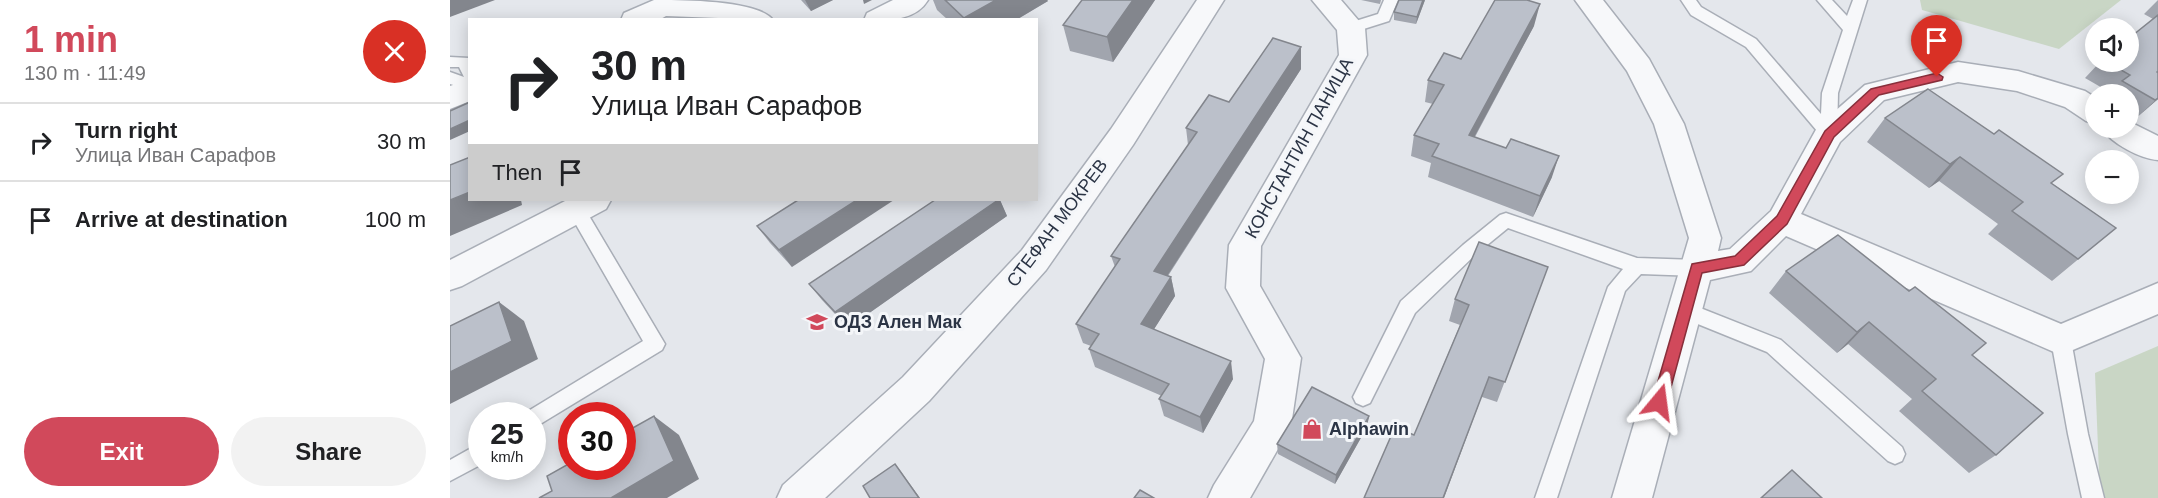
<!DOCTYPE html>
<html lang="en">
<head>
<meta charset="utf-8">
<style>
  :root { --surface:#fff; --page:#f2f2f2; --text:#202124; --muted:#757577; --line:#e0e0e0; --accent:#d1495b }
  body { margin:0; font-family:Arial,sans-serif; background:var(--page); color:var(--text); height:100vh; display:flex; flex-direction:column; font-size:22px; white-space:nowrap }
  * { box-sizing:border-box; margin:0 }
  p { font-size:20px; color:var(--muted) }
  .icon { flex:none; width:33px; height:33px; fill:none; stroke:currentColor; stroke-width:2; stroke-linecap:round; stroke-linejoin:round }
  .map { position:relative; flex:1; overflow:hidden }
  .details { display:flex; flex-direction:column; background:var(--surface); width:450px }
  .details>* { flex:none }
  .hud { position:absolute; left:18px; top:18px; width:570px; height:183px; border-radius:0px; box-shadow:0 3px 15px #0003; background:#fff; color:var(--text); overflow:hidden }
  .fabs { position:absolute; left:1635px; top:18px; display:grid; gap:12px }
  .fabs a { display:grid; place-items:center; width:54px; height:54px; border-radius:50%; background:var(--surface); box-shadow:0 3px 15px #0003; font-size:30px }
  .speed { position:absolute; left:18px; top:402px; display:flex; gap:12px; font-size:30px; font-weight:700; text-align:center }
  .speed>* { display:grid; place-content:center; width:78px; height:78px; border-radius:50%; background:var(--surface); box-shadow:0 3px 15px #0003; line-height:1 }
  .speed small { font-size:15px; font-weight:400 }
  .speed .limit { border:9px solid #d22; background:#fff; color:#111 }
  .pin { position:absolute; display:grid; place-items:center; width:51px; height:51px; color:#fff; margin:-62px -26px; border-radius:50% 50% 50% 0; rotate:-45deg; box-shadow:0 0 6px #0007 }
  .pin .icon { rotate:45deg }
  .me { position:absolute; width:66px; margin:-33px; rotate:16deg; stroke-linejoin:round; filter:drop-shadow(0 0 4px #0008) }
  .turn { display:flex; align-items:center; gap:21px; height:126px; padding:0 24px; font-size:27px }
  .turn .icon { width:78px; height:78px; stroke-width:2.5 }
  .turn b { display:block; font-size:42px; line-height:51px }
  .then { display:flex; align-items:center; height:57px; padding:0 24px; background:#0003; gap:12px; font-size:22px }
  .round { display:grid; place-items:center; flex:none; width:63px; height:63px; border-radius:32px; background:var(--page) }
  .headline { display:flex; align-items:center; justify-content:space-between; height:102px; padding:0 24px }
  h1 { font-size:36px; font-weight:600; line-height:45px; color:var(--accent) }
  .button { display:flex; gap:12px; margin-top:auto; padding:12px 24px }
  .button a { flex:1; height:69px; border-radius:36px; background:var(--accent); color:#fff; font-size:24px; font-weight:600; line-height:69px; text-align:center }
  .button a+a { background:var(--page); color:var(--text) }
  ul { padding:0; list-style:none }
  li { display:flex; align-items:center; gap:18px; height:78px; padding:0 24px; border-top:2px solid var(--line) }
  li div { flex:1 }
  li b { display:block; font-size:22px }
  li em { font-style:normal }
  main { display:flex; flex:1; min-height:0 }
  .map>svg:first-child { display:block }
</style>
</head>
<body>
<main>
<section class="details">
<div class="headline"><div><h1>1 min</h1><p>130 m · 11:49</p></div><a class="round" style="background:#d93025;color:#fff"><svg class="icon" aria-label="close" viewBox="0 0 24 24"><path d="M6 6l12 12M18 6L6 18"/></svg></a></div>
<ul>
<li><svg class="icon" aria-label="right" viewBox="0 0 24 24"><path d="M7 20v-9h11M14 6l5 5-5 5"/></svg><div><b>Turn right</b><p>Улица Иван Сарафов</p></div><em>30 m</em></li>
<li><svg class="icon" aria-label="arrive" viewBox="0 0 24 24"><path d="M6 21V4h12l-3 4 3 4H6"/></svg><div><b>Arrive at destination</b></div><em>100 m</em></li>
</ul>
<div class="button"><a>Exit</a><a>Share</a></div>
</section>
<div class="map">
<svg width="1708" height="498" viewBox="0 0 1708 498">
  <rect width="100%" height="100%" fill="#e4e7ec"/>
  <!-- green -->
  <g fill="#c9d6c5">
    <path d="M1470,0H1671L1609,49L1472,10Z"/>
    <path d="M1708,346V498H1650L1645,373Z"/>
  </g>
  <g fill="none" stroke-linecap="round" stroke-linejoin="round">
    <!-- service casing -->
    <g stroke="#a9aeb7" stroke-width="3">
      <g id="service">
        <path d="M934,0H948L939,21L901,33L896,32L893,28L896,24L928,14Z"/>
        <path d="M1231,0H1246L1251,7L1306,39L1371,114L1372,93L1393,30L1367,0H1382L1397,16L1403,0H1417L1388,93L1387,134L1385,138L1379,140L1373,138L1296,47L1241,15Z"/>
        <path d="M0,57L19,58L20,90L0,84V72L14,77L9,67H0Z"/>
        <path d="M126,202L132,204L215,344L212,350L82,429V416H74L75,413L193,341L117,209L120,204Z"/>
        <path d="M1056,213L1187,258L1247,260L1253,263L1256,268L1253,273L1247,276L1191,274L1175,291L1107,498H1085L1158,287L1173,269L1058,228L1025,255L965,313L920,403L913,406L906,403L903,397L951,301L1013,245L1050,215Z"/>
        <path d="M1235,302L1331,340L1452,447L1455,454L1452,461L1445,464L1438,461L1317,352L1228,316L1226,310L1228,304Z"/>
        <path d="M1611,332L1618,334L1621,340L1638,434L1654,498H1632L1618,434L1601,340L1604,334Z"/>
        <path d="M32,442V464L0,481V460Z"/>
      </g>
    </g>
    <!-- minor casing -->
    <g stroke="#a9aeb7" stroke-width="3">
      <g id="minor">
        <path d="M204,0C232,0 308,0 323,20L216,16L209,20H171L174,13Z"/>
        <path d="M443,0H478C465,22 436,20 414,20L417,13Z"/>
        <path d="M747,0H774L683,145L596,270L479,401L375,498H327L333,485L453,377L572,250L661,129Z"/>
        <path d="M862,0H891L915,28L917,55L811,246L810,286L851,358L841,426L800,498H758L764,485L804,421L815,359L776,288L779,245L889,55L887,30Z"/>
        <path d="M1125,0H1153L1199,59L1234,124L1271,238L1268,251L1280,249L1321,211L1368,126L1415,85L1508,62L1568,71L1635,91L1646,98V124L1636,121L1615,107L1567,91L1508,82L1434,100L1390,142L1351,214L1611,324L1708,283V314L1611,355L1336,236L1301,271L1260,280L1202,498H1162L1239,238L1204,124L1177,71Z"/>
        <path d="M20,79V101L0,109V86Z"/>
        <path d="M1678,121L1708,136V160C1691,159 1660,143 1652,128H1678Z"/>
        <path d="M117,200H161L156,209L12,286L0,290V260Z"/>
      </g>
    </g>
    <!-- service -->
    <use href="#service" fill="#f7f8fa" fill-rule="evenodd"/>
    <!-- minor -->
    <use href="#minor" fill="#f7f8fa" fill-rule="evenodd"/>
  </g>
  <!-- wall -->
  <g fill="#a1a5ae">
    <path d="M351,0H383L361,11Z"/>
    <path d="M483,0H597L598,1L566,20H498L487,10Z"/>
    <path d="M632,0H705L663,62L620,51L613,25Z"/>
    <path d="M911,0H931L930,4Z"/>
    <path d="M975,0L966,24L944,20V12Z"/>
    <path d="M1708,0V99L1685,119L1678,115V94H1659L1661,93L1635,78L1650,62H1678L1703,19L1694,14Z"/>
    <path d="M1084,26L1025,137L1102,177L1083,217L978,177L981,163L961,156L964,135L983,104L975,102L978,80L1011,59Z"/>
    <path d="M851,47V69L718,276L721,277L725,296L704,329L783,379L753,433L714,416L709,399L712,396L645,367L639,349L641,346L633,343L626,324L665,267L661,256L738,145L736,128L779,102Z"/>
    <path d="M1435,118L1603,184L1666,228L1602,281L1538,234L1548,224L1489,181L1479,188L1417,142Z"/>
    <path d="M348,200L342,267L320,243L307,226Z"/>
    <path d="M485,200H550L557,216L398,328L372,300L359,284Z"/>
    <path d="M1098,267L1047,402L1032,397L964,435L1010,325L999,321L1005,299Z"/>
    <path d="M1336,271L1459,291L1522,355L1546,455L1519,473L1449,411L1462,399L1398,344L1387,353L1319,293Z"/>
    <path d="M919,416L917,427L885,484L828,454L827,444Z"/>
  </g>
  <!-- shaded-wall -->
  <g fill="#83868d">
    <path d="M0,0H45L0,17Z"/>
    <path d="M355,0H383L361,11Z"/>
    <path d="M413,0H422L414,4Z"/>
    <path d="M546,0H597L598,1L566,20H515L514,18Z"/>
    <path d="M683,0H705L663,62L657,37Z"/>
    <path d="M973,0H975L966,24L967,17Z"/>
    <path d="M1090,4L1084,26L1014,156L1019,135Z"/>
    <path d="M851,47V69L708,290L704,271Z"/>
    <path d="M1708,98V99L1685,119Z"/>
    <path d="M20,120V131L0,140V129Z"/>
    <path d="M1109,156L1102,177L1083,217L1090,196Z"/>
    <path d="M1510,157L1489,181L1479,188L1500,164Z"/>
    <path d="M20,192V200H71L72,205L0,236V200Z"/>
    <path d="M407,200H444L342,267L329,250Z"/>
    <path d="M542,200H550L557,216L398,328L385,312Z"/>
    <path d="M721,277L725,296L696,342L691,324Z"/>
    <path d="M49,302L74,321L88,359L0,404V372Z"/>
    <path d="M1419,322L1398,344L1387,353L1407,332Z"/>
    <path d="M781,361L783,379L753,433L750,417Z"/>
    <path d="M1039,377L994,498H993Z"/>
    <path d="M204,416L229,435L249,479L217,498H161Z"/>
    <path d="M919,416L917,427L885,484L886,475Z"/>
    <path d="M445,464L449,469L470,498H469Z"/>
  </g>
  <!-- building -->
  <g fill="#bbc0ca" stroke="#83868d" stroke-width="1.5">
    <path d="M495,0H546L514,18Z"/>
    <path d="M632,0H683L657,37L613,25Z"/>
    <path d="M949,0H973L967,17L944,12Z"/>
    <path d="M1045,0H1077L1090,4L1019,135L1056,148L1061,139L1109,156L1090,196L982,156L989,144L964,135L994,85L978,80L994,53L1011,59Z"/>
    <path d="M1708,15V71L1707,72L1708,73V98L1705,100L1672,81L1680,75L1657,62H1678V39Z"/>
    <path d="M823,38L851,47L704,271L721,277L691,324L781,361L750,417L709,399L719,384L639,349L649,334L626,324L670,259L661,256L747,132L736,128L759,95L779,102Z"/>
    <path d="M1478,89L1544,134L1549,130L1613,174L1601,183L1666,228L1628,259L1562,211L1573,202L1510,157L1500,164L1435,118Z"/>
    <path d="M20,102V120L0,129V111Z"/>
    <path d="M20,157V192L0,200V165Z"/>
    <path d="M348,200H407L329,250L307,226Z"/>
    <path d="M485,200H548L385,312L359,284Z"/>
    <path d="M1388,235L1459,291L1465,287L1536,343L1522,355L1593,413L1546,455L1472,391L1486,379L1419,322L1407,332L1336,271Z"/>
    <path d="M1029,242L1098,267L1055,382L1039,377L993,498H914L945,427L964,435L1019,305L1005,299Z"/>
    <path d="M49,302L62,341L0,372V326Z"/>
    <path d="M862,387L919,416L886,475L827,444Z"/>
    <path d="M204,416L224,461L161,498H89L102,491L97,476L122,462V466H172V434Z"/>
    <path d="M445,464L469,498H420L413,486Z"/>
    <path d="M1342,470L1372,498H1311Z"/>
    <path d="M690,490L704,498H684Z"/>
  </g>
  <!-- route -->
  <path fill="#d1495b" stroke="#882f3b" stroke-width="1.5" d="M1487,73L1493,77L1492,80L1429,95L1384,137L1337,224L1294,265L1252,273L1217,402L1215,406L1209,408L1204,406L1202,402L1242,264L1285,256L1327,216L1375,131L1421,89Z"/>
  <!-- icons -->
  <defs>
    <g id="school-bare" transform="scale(1.62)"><path d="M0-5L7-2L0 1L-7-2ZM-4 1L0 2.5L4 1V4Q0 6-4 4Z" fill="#d1495b" stroke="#f4f6f9" stroke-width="2.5" paint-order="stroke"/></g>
    <g id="shop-bare" transform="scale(1.62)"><path d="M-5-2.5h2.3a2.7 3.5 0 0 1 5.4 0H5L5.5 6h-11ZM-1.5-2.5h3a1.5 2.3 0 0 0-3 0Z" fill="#d1495b" stroke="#f4f6f9" stroke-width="2.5" paint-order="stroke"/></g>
  </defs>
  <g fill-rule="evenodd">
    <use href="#school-bare" x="367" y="322"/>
    <use href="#shop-bare" x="862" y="429"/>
  </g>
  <g text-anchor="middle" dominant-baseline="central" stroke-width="6" stroke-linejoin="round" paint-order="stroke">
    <!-- street labels -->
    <g font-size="18" fill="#2b3445" stroke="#f4f6f9">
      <text transform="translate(849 148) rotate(-61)">КОНСТАНТИН ПАНИЦА</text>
      <text transform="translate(607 223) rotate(-53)">СТЕФАН МОКРЕВ</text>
    </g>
    <!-- poi labels -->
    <g font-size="18" font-weight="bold" fill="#2b3445" stroke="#f4f6f9" text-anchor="start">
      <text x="384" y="322">ОДЗ Ален Мак</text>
      <text x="879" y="429">Alphawin</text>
    </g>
  </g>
</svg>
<div class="fabs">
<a><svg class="icon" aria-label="sound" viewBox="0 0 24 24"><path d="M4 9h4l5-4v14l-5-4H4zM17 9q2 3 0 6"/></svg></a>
<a>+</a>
<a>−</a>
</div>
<div class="speed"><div>25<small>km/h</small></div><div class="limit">30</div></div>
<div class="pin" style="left:1487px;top:77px;background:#d93025"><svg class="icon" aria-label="arrive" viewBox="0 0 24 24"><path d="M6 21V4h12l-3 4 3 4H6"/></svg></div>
<svg class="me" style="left:1209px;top:402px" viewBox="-20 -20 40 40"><path d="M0-17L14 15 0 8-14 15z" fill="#d1495b" stroke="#fff" stroke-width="4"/></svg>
<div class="hud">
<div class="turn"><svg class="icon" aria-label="right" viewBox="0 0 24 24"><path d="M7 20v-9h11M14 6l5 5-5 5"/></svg><div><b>30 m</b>Улица Иван Сарафов</div></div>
<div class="then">Then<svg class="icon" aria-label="arrive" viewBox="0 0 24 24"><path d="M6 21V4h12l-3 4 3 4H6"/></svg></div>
</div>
</div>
</main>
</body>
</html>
